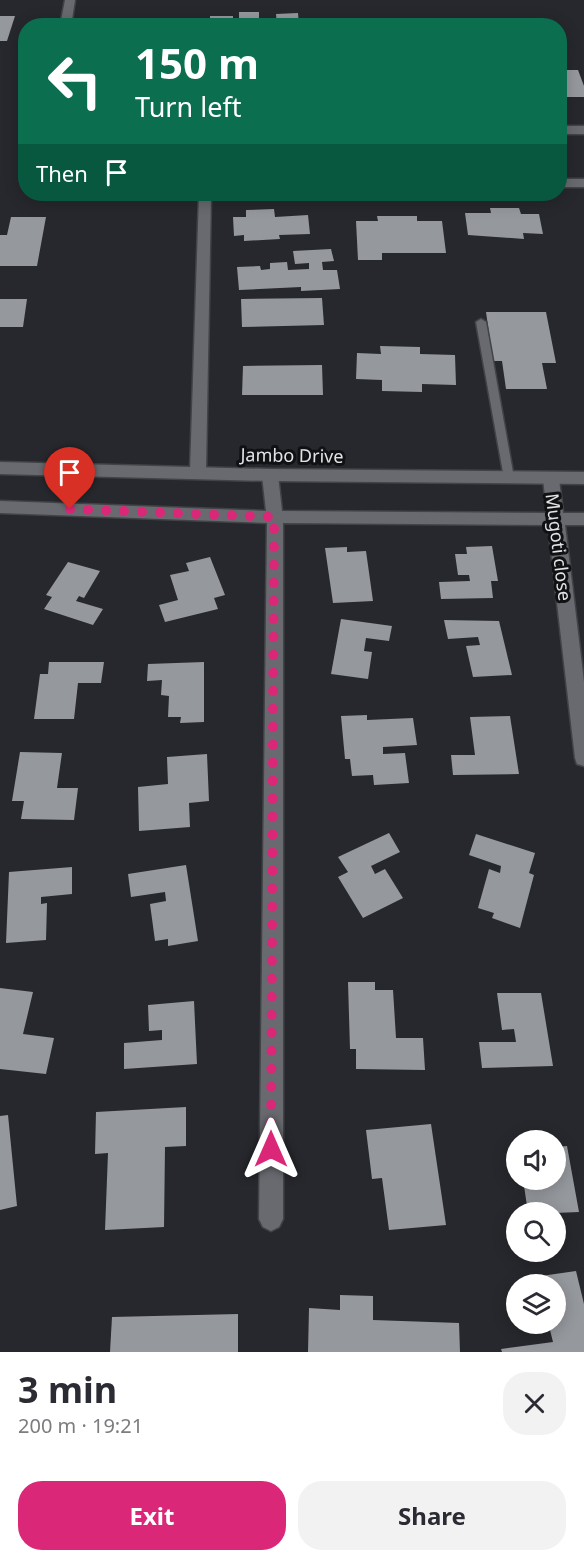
<!DOCTYPE html>
<html lang="en">
<head>
<meta charset="utf-8">
<style>
  :root { --surface:#fff; --page:#f2f2f3; --text:#2b2b33; --muted:#7c7c81; --accent:#db2777 }
  body { margin:0; font-family:"Noto Sans",sans-serif; background:var(--page); color:var(--text); height:100vh; display:flex; flex-direction:column; font-size:22px; white-space:nowrap }
  * { box-sizing:border-box; margin:0 }
  p { font-size:20px; color:var(--muted) }
  .icon { flex:none; width:33px; height:33px; fill:none; stroke:currentColor; stroke-width:2; stroke-linecap:round; stroke-linejoin:round }
  .map { position:relative; height:1352px; overflow:hidden }
  .details { display:flex; flex-direction:column; background:var(--surface); flex:1 }
  .details>* { flex:none }
  .banner { position:absolute; left:18px; top:18px; width:549px; height:183px; border-radius:24px; box-shadow:0 3px 15px #0003; background:#0b6e4f; color:#fff; overflow:hidden }
  .buttons { position:absolute; left:506px; top:1130px; display:grid; gap:12px }
  .buttons a { display:grid; place-items:center; width:60px; height:60px; border-radius:50%; background:var(--surface); box-shadow:0 3px 15px #0003; font-size:30px }
  .pin { position:absolute; display:grid; place-items:center; width:51px; height:51px; color:#fff; margin:-62px -26px; border-radius:50% 50% 50% 0; rotate:-45deg; box-shadow:0 0 6px #0007 }
  .pin .icon { rotate:45deg }
  .me { position:absolute; width:66px; margin:-33px; rotate:0deg; stroke-linejoin:round; filter:drop-shadow(0 0 4px #0008) }
  .turn { display:flex; align-items:center; gap:21px; height:126px; padding:0 18px; font-size:27px }
  .turn .icon { width:78px; height:78px; stroke-width:2.5 }
  .turn b { display:block; font-size:42px; line-height:51px }
  .then { display:flex; align-items:center; height:57px; padding:0 18px; background:#0003; gap:12px; font-size:22px }
  .round { display:grid; place-items:center; flex:none; width:63px; height:63px; border-radius:24px; background:var(--page) }
  .headline { display:flex; align-items:center; justify-content:space-between; height:102px; padding:0 18px }
  h1 { font-size:36px; font-weight:700; line-height:45px }
  .primary-button { display:flex; gap:12px; margin-top:auto; padding:12px 18px }
  .primary-button a { flex:1; height:69px; border-radius:24px; background:var(--accent); color:#fff; font-size:24px; font-weight:700; line-height:69px; text-align:center }
  .primary-button a+a { background:var(--page); color:var(--text) }
  .map>svg:first-child { display:block }
</style>
</head>
<body>
<div class="map">
<svg width="584" height="1352" viewBox="0 0 584 1352">
  <rect width="100%" height="100%" fill="#27282d"/>
  <!-- building -->
  <g fill="#95989d">
    <path d="M239,12H259V26H193L194,21H210V16H233V21H239Z"/>
    <path d="M298,13L299,26H277L276,14Z"/>
    <path d="M0,16H15L7,41H0Z"/>
    <path d="M560,70H578L584,86V97H560Z"/>
    <path d="M490,208H519L521,214H539L543,234L523,233L524,239L468,235L465,213H491Z"/>
    <path d="M274,209L275,217L308,215L310,234L279,235L280,239L244,241V235L234,236L233,217H246V210Z"/>
    <path d="M377,216H417V221H442L446,253H382V260H358L356,221H378Z"/>
    <path d="M11,217H46L37,266H0V235H7Z"/>
    <path d="M331,249L334,261L322,262L323,270H337L340,289L301,291V287L239,290L237,267L260,266L261,270L270,269V263L287,262L288,270L309,269V263L295,264L293,251Z"/>
    <path d="M322,298L324,325L242,327L241,299Z"/>
    <path d="M0,299H27L23,327H0Z"/>
    <path d="M486,312H546L556,363H542L547,389H506L502,361H493Z"/>
    <path d="M380,346L420,347V354L455,355L456,385L422,384V392L382,391V380L356,379L357,353L381,354Z"/>
    <path d="M322,365L323,395H242L243,366Z"/>
    <path d="M492,546L498,581H491L493,598L441,599L439,582L470,581L469,575H458L455,554H467L466,547Z"/>
    <path d="M347,547V552L366,551L373,601L333,603L325,548Z"/>
    <path d="M210,557L225,595L214,598L218,609L165,622L159,605L178,600L170,575L189,571L186,563Z"/>
    <path d="M68,562L100,571L84,598L79,596L76,601L103,609L93,625L44,609L52,597L46,595Z"/>
    <path d="M341,619L392,626L389,641L366,638L364,651L372,652L368,679L331,674Z"/>
    <path d="M444,620L499,621L512,675L473,677L466,646L480,645L478,637L448,639Z"/>
    <path d="M49,662H104L101,683H78L74,719H34L40,674H48Z"/>
    <path d="M204,662V722L180,723L181,717H168L169,696L161,695L162,680L147,681L148,664Z"/>
    <path d="M367,715V720L413,718L417,745L383,747V754L405,753L409,783L374,785L373,775L352,776L350,759H345L341,716Z"/>
    <path d="M510,716L519,774L453,775L451,755H475L470,717Z"/>
    <path d="M20,752L62,753L57,788H78L74,820L21,819L24,801H12Z"/>
    <path d="M207,754L209,801L189,803L190,827L139,831L138,787L168,784L167,757Z"/>
    <path d="M389,833L400,852L371,866L375,874L385,869L403,898L363,918L338,877L348,872L338,857Z"/>
    <path d="M476,834L535,853L529,873L534,875L520,928L492,918L494,913L478,908L489,869L500,873L501,866L469,855Z"/>
    <path d="M186,865L198,941L168,946V939L155,941L150,904L166,901L165,892L131,897L128,874Z"/>
    <path d="M72,867V894L41,897V904L47,903L46,940L6,943L9,872Z"/>
    <path d="M348,982H375V990H393L396,1038H423L425,1070L356,1069V1049H350Z"/>
    <path d="M0,988L33,992L23,1034L54,1038L46,1074L0,1069Z"/>
    <path d="M497,993H541L553,1066L482,1068L479,1042H516L514,1029L502,1030Z"/>
    <path d="M194,1001L197,1064L124,1069V1043L162,1040V1030L149,1031L148,1005Z"/>
    <path d="M186,1107V1146L165,1147L164,1227L105,1230L108,1153L95,1154L96,1112Z"/>
    <path d="M8,1115L17,1206L0,1210V1116Z"/>
    <path d="M431,1124L446,1225L389,1230L382,1178L372,1179L366,1130Z"/>
    <path d="M567,1146L579,1212L555,1213L549,1212L548,1205L527,1206L523,1179H555V1147Z"/>
    <path d="M576,1271L584,1304V1352H502L501,1349L553,1342L549,1326L537,1328L536,1323H555V1284H528L527,1278Z"/>
    <path d="M340,1295L373,1296V1320L459,1323L460,1352H308L309,1308L340,1310Z"/>
    <path d="M238,1314V1352H110L112,1317Z"/>
  </g>
  <g fill="none" stroke-linecap="round" stroke-linejoin="round">
    <!-- lane casing -->
    <g stroke="#424347" stroke-width="3">
      <path id="lane" d="M481,319L486,322L514,478L509,482L504,478L476,322Z"/>
    </g>
    <!-- street casing -->
    <g stroke="#424347" stroke-width="3">
      <g id="street">
        <path d="M65,0H75L71,26H60Z"/>
        <rect x="560" y="126" width="24" height="8"/>
        <rect x="560" y="179" width="24" height="8"/>
        <path d="M199,194H211L206,471L198,477L190,471Z"/>
        <path d="M270,469L278,475L282,511L547,513L543,479L551,473L559,479L563,513H584V525H565L584,682V766L577,764L575,758L548,525L283,523V1219L279,1227L271,1231L263,1227L259,1219L267,523L0,513V501L266,511L262,475Z"/>
      </g>
    </g>
    <!-- secondary casing -->
    <g stroke="#424347" stroke-width="3">
      <path id="secondary" d="M0,462L270,469L584,472V484L270,481L0,474Z"/>
    </g>
    <!-- lane -->
    <use href="#lane" fill="#686a6f" fill-rule="evenodd"/>
    <!-- street -->
    <use href="#street" fill="#686a6f" fill-rule="evenodd"/>
    <!-- secondary -->
    <use href="#secondary" fill="#686a6f" fill-rule="evenodd"/>
  </g>
  <g fill="none" stroke-linecap="round" stroke-linejoin="round">
    <!-- route -->
    <path stroke="#db2777" stroke-width="10" stroke-dasharray="0 18" d="M70,509L274,517L271,1149"/>
  </g>
  <g text-anchor="middle" dominant-baseline="central" stroke-width="6" stroke-linejoin="round" paint-order="stroke">
    <!-- street labels -->
    <g font-size="18" fill="#e2e3e6" stroke="#101113">
      <text transform="translate(292 455) rotate(1)">Jambo Drive</text>
      <text transform="translate(559 547) rotate(83)">Mugoti close</text>
    </g>
  </g>
</svg>
<div class="buttons">
<a><svg class="icon" aria-label="sound" viewBox="0 0 24 24"><path d="M4 9h4l5-4v14l-5-4H4zM17 9q2 3 0 6"/></svg></a>
<a><svg class="icon" aria-label="search" viewBox="0 0 24 24"><circle cx="10" cy="10" r="6"/><path d="M15 15l6 6"/></svg></a>
<a><svg class="icon" aria-label="layers" viewBox="0 0 24 24"><path d="M12 4l9 5-9 5-9-5zM3 14l9 5 9-5"/></svg></a>
</div>
<div class="pin" style="left:70px;top:509px;background:#d93025"><svg class="icon" aria-label="arrive" viewBox="0 0 24 24"><path d="M6 21V4h12l-3 4 3 4H6"/></svg></div>
<svg class="me" style="left:271px;top:1149px" viewBox="-20 -20 40 40"><path d="M0-17L14 15 0 8-14 15z" fill="#db2777" stroke="#fff" stroke-width="4"/></svg>
<div class="banner">
<div class="turn"><svg class="icon" aria-label="left" viewBox="0 0 24 24"><path d="M17 20v-9H6M10 6l-5 5 5 5"/></svg><div><b>150 m</b>Turn left</div></div>
<div class="then">Then<svg class="icon" aria-label="arrive" viewBox="0 0 24 24"><path d="M6 21V4h12l-3 4 3 4H6"/></svg></div>
</div>
</div>
<section class="details">
<div class="headline"><div><h1>3 min</h1><p>200 m · 19:21</p></div><a class="round"><svg class="icon" aria-label="close" viewBox="0 0 24 24"><path d="M6 6l12 12M18 6L6 18"/></svg></a></div>
<div class="primary-button"><a>Exit</a><a>Share</a></div>
</section>
</body>
</html>
